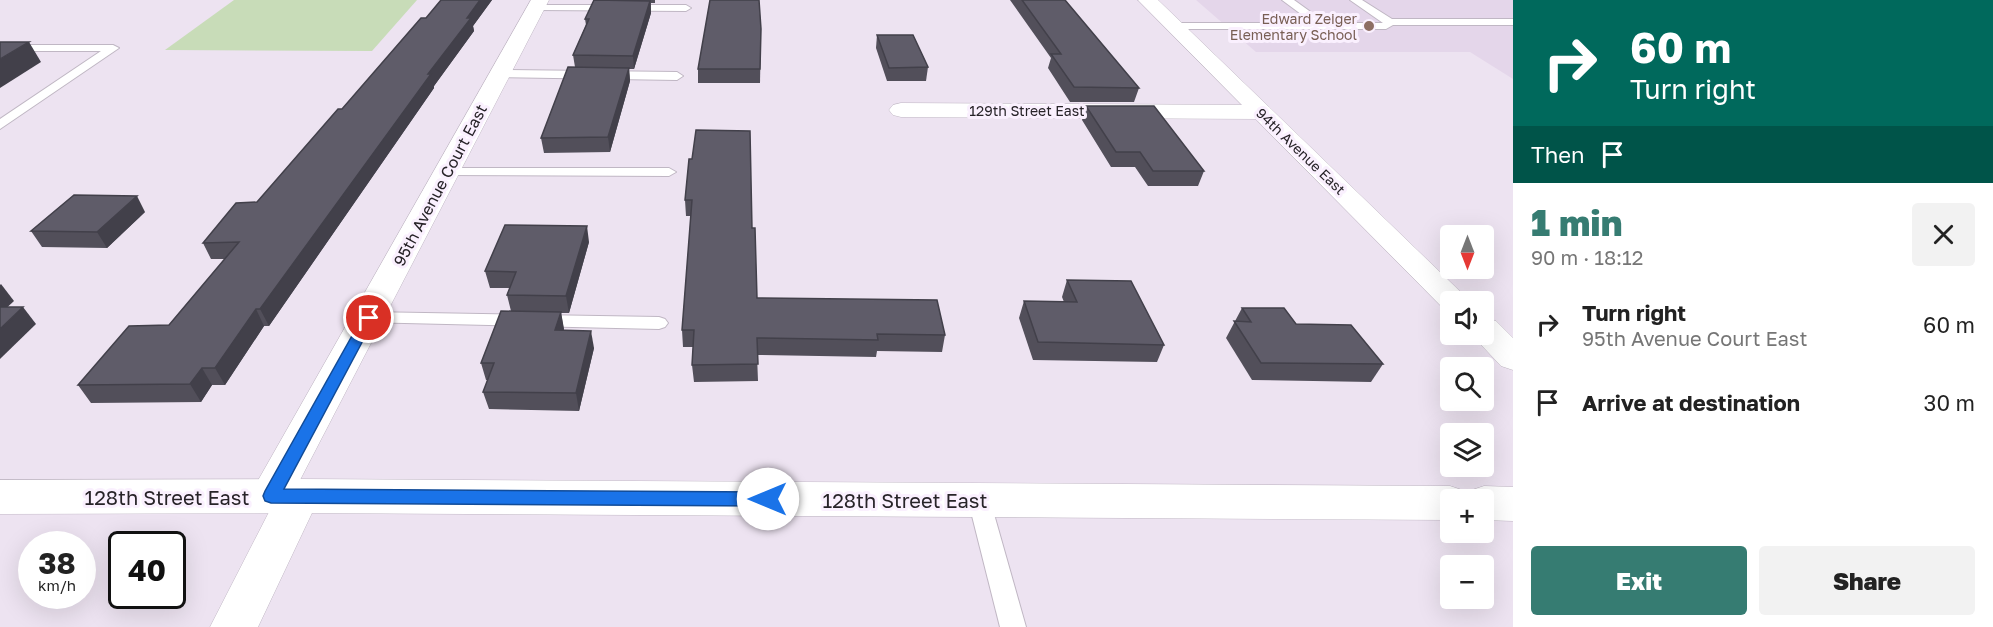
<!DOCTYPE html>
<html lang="en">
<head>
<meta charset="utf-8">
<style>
  :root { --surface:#fff; --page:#f2f2f2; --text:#222; --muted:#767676; --accent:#367c72 }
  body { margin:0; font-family:"Golos Text",sans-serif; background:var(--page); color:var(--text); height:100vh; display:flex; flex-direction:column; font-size:22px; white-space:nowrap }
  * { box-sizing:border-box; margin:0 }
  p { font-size:20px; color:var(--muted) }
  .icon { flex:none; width:33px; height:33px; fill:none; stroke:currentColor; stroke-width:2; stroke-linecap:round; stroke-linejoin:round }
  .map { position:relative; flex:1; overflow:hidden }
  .panel { display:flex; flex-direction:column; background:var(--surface); width:480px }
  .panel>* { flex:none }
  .guide { background:#00695c; color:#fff; overflow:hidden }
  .needle { width:39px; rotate:180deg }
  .tools { position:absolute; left:1440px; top:225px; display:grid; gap:12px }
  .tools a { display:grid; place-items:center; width:54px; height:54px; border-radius:6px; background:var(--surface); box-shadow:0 6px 24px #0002; font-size:30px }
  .speed { position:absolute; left:18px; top:531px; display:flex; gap:12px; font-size:30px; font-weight:700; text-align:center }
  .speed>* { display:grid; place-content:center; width:78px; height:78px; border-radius:50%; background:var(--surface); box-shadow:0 6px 24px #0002; line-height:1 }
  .speed small { font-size:15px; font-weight:400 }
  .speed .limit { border:3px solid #111; border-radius:9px; background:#fff; color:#111 }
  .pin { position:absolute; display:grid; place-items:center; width:51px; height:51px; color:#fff; margin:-26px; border:3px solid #fff; border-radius:50%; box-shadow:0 2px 6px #0007 }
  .me { position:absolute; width:66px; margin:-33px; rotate:270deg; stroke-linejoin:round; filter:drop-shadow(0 0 4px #0008) }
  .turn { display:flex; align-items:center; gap:21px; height:126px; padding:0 18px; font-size:27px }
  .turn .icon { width:78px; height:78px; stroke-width:2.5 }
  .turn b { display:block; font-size:42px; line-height:51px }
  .then { display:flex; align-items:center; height:57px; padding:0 18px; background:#0003; gap:12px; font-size:22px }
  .round { display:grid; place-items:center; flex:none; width:63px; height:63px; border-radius:6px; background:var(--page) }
  .overview { display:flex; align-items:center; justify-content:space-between; height:102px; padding:0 18px }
  h1 { font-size:36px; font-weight:800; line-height:45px; color:var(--accent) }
  .action { display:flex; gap:12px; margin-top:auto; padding:12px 18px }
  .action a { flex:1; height:69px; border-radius:6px; background:var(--accent); color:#fff; font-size:24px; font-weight:800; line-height:69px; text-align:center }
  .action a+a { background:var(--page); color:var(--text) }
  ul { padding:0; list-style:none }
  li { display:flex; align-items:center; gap:18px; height:78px; padding:0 18px }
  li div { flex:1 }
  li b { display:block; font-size:22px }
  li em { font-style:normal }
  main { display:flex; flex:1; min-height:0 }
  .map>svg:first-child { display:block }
</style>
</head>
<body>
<main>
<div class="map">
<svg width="1513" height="627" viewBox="0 0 1513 627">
  <rect width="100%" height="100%" fill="#ede3f1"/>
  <!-- built -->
  <path fill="#e4d6ea" d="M1196,0H1513V79L1470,52H1256Z"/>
  <!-- green -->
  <path fill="#c8dcb8" d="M234,0H417L372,51L165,50Z"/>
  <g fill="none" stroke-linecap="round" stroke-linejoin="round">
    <!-- lane casing -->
    <g stroke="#c0b7c4" stroke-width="2">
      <g id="lane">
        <path d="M1282,0H1294L1326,23H1383L1350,0H1362L1392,19H1513V25H1393L1386,29H1174L1169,26L1174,23H1313Z"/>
        <path d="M533,5H686L691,8L686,11L537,10L533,9Z"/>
        <path d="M0,45H113L119,48L0,129V119L101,51H0Z"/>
        <path d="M500,70L677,72L683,76L677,80L496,77V71Z"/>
        <path d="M448,168H669L676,172L669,176L443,175L441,172Z"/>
        <path d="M368,312L659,317L665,319L668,323L665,327L659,329L362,322L359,318L362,314Z"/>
        <path d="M979,491L987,493L990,500L1026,627H1000L968,500L971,493Z"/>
      </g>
    </g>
    <!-- street casing -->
    <g stroke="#c0b7c4" stroke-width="1">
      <g id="street">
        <path d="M531,0H549L300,480L314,484L320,496L258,627H210L269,512L256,508L250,496L256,484Z"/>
        <path d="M901,103L1261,105L1269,107L1273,112L1269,117L1261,119L901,117L893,115L889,110L893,105Z"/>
      </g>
    </g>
    <!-- secondary casing -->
    <g stroke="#c0b7c4" stroke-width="1">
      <g id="secondary">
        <path d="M1138,0H1158L1471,302H1450V311L1444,309Z"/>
        <path d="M1484,318L1496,321L1513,338V370L1501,366L1471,334H1484Z"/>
        <path d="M299,479L1450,486L1465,491L1467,495L1469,491L1484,486L1513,487V521L1484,520V500H1450V520L299,513L0,514V480Z"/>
      </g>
    </g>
    <!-- lane -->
    <use href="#lane" fill="#fff" fill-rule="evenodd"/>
    <!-- street -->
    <use href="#street" fill="#fff" fill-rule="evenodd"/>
    <!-- secondary -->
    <use href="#secondary" fill="#fff" fill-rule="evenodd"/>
  </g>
  <!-- wall -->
  <g fill="#524f5a">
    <path d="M441,0H492L473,26L474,31L434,86V88L269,326H264L225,385H212L201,402L91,403L78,385L169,325L225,259H211L203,243L257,202L426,18Z"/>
    <path d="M594,0H655V3H651V13L634,69H629L630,81L610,152L544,153L541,138L575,67L573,55L586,25L585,19Z"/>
    <path d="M1010,0H1065L1139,88L1134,102H1070L1048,68L1051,58Z"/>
    <path d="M761,29L760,83H698V69Z"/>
    <path d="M877,35L928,67L926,81H887L876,48Z"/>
    <path d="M1086,106L1204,171L1198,186H1148L1135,167H1111L1082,120Z"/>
    <path d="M689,159L752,228L757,298L945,335L942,352L877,351L876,357L757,355L758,381L694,382L692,365L693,347H683L682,330L691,216H686L685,200Z"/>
    <path d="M145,212L107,248L42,247L31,231Z"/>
    <path d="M589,242L569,313H561L564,331L594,348L579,411L489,409L483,392L488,380H486L481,363L511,311L507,295L510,288H490L485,271Z"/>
    <path d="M1067,280L1164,345L1157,362L1033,360L1019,318L1024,301L1064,302L1062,297Z"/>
    <path d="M1242,308L1296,324L1383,364L1371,382L1252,380L1226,338Z"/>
  </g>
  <!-- shaded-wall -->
  <g fill="#42404a">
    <path d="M480,0H492L473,26L474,31L434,86V88L269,326L260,309L428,74Z"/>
    <path d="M650,1L651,13L634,69L633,56Z"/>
    <path d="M29,42L41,62L0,88V59Z"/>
    <path d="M629,68L630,81L610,152L608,137Z"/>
    <path d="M137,196L145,212L107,248L97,232Z"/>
    <path d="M587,226L589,242L569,313L566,296Z"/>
    <path d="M1,284L14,301L0,314V285Z"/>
    <path d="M23,307L36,324L0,359V329Z"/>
    <path d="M256,309L264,326L225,385L215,368Z"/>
    <path d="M561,312L564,329L559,348L555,330Z"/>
    <path d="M591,331L594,348L579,411L576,393Z"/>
    <path d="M202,368L212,385L201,402L190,384Z"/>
  </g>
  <!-- building -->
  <g fill="#5f5c69" stroke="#42404a" stroke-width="1.5">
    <path d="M441,0H480L467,18H471L428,74H431L260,309H256L215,368H202L190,384L78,385L129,326L169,325L239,242L203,243L236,203L257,202L338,109H342L421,18H426Z"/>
    <path d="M594,0L650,1L633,56L573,55L589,19H585Z"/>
    <path d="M710,0H759L761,29L760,69H698Z"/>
    <path d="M1022,0H1065L1139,88L1074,87L1051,54H1061Z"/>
    <path d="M877,35H913L928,67L889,68Z"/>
    <path d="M0,42H29L0,59Z"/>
    <path d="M568,67L629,68L608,137L541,138Z"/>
    <path d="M1086,106H1154L1204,171H1153L1140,152H1116Z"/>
    <path d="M696,130L750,131L752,228H755L757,298L937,300L945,335L877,334L878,340L757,338L758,364L692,365L694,330H682L692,200H685L689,159H692Z"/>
    <path d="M74,195L137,196L97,232L31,231Z"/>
    <path d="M505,225L587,226L566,296L507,295L516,272L485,271Z"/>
    <path d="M1067,280L1131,281L1164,345L1038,342L1024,301L1077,302Z"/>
    <path d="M0,307H23L0,329Z"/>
    <path d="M1242,308H1284L1296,324L1351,325L1383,364L1261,363L1234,321L1251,322Z"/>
    <path d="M501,311L561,312L555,330L591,331L576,393L483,392L494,363H481Z"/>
  </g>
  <!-- route -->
  <path fill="#1a73e8" stroke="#114b97" stroke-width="1.5" d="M369,313L375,318L284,489L768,492L774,494L776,499L774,504L768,506L271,503L265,501L263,496L265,491L362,318Z"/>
  <!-- markers -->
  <circle fill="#8d6e63" stroke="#faf0fe" stroke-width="2" cx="1369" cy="26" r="6"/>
  <g text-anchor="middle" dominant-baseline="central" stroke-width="6" stroke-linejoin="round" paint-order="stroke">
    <!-- far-education labels -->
    <g font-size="14" fill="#785e54" stroke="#faf0fe" text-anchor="end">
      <text x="1357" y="18">Edward Zeiger<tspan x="1357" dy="16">Elementary School</tspan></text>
    </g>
    <!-- far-street labels -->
    <g font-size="14" fill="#272328" stroke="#faf0fe">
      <text x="1027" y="110">129th Street East</text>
      <text transform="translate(1301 151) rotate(44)">94th Avenue East</text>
    </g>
    <!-- street labels -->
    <g font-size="16" fill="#272328" stroke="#faf0fe">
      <text transform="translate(440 185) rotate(-62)">95th Avenue Court East</text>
    </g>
    <!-- near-street labels -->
    <g font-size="20" fill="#272328" stroke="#faf0fe">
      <text x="167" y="497">128th Street East</text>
      <text x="905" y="500">128th Street East</text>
    </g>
  </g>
</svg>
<div class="tools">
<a><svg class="needle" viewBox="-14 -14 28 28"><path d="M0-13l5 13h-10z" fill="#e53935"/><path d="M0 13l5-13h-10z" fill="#767676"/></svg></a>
<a><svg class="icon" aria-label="sound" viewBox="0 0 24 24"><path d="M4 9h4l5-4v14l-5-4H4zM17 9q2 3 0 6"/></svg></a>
<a><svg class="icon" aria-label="search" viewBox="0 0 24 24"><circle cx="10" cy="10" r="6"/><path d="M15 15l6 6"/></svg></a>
<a><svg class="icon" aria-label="layers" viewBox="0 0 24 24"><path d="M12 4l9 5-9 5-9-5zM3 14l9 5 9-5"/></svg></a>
<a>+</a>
<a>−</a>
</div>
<div class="speed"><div>38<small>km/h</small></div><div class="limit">40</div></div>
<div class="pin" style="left:369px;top:318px;background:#d93025"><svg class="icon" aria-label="arrive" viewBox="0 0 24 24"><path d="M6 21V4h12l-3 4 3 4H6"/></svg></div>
<svg class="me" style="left:768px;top:499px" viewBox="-20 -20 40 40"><circle r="19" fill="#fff"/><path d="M0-13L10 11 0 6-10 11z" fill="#1a73e8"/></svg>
</div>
<section class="panel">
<div class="guide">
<div class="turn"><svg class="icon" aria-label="right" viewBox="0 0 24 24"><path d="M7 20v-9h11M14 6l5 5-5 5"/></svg><div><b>60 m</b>Turn right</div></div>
<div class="then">Then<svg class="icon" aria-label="arrive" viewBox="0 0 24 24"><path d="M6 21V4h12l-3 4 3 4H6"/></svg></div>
</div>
<div class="overview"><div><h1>1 min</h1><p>90 m · 18:12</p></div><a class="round"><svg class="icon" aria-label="close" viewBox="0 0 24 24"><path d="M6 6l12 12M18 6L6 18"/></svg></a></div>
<ul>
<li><svg class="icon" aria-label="right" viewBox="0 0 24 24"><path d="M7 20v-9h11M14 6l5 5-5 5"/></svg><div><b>Turn right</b><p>95th Avenue Court East</p></div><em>60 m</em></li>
<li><svg class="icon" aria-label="arrive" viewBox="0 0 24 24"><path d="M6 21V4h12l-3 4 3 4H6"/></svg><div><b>Arrive at destination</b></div><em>30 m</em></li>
</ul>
<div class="action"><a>Exit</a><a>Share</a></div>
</section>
</main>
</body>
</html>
